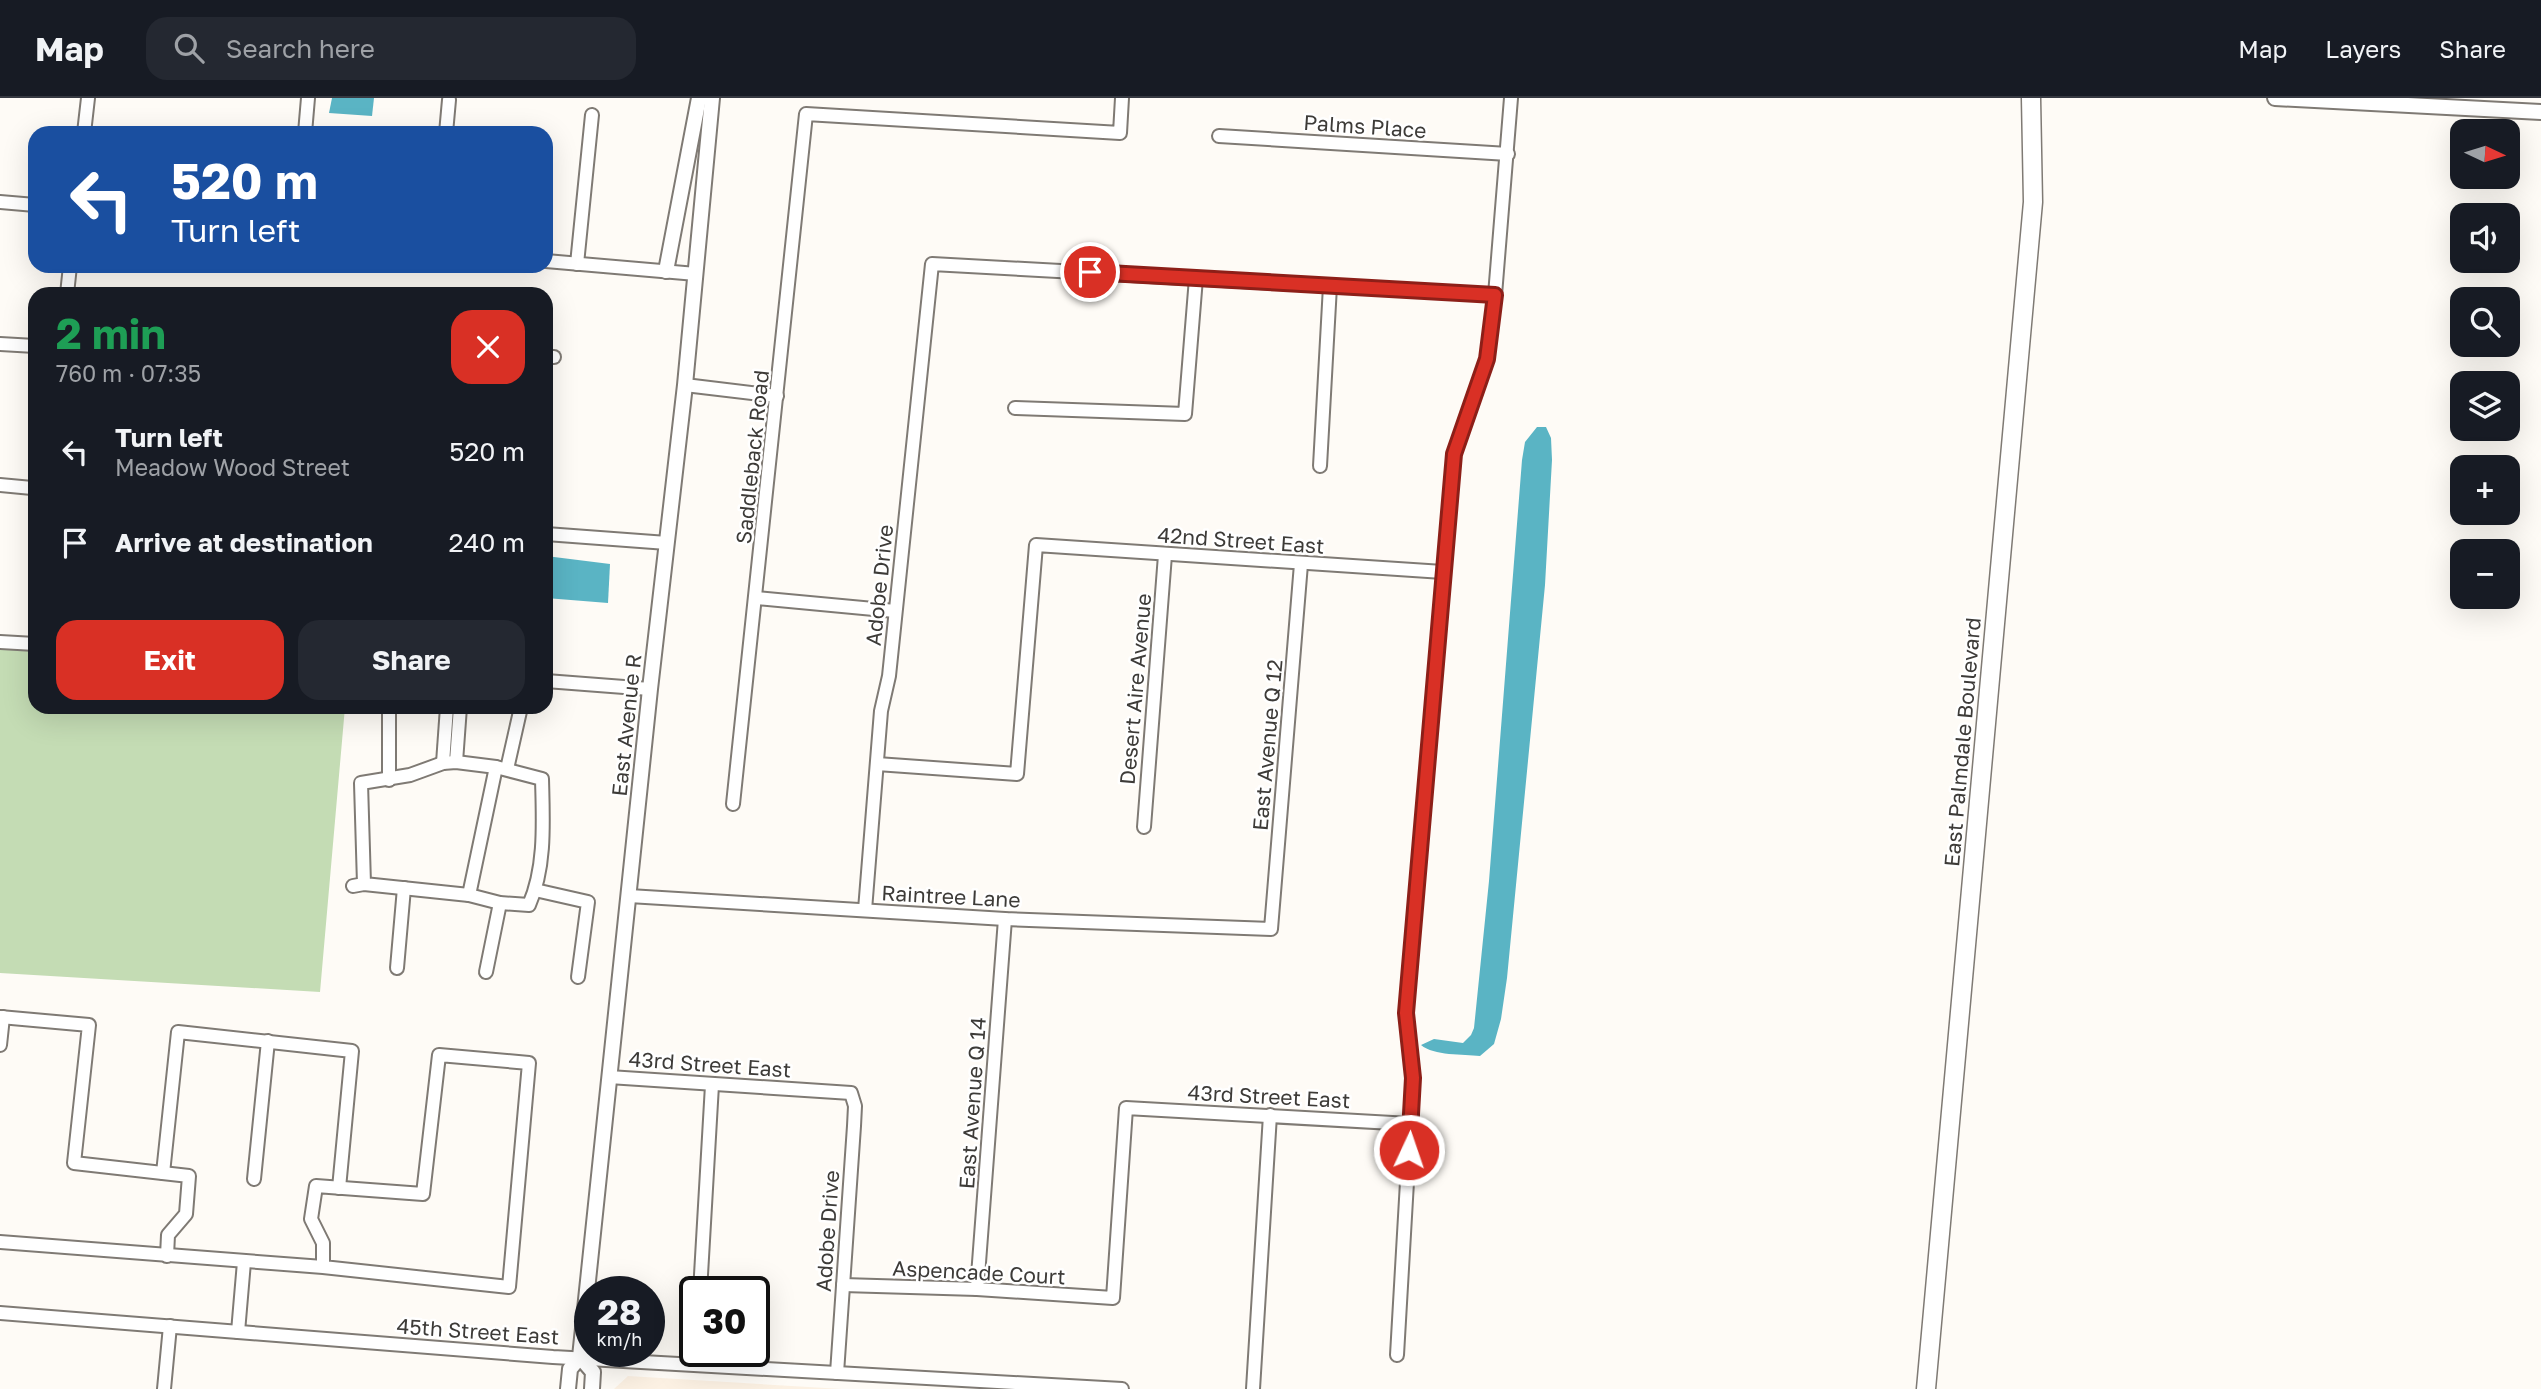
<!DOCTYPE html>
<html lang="en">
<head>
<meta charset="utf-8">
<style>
  :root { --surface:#171b24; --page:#242831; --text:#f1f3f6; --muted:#9ea1a6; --line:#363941; --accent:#d93025 }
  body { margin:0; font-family:"Golos Text",sans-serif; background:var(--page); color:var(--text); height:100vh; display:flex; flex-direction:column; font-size:26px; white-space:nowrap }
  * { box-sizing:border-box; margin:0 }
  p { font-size:23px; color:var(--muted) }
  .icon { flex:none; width:38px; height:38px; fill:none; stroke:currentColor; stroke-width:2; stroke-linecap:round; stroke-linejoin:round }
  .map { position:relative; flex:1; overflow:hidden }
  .panel { position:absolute; left:28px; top:189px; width:525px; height:427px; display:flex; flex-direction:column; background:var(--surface); border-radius:21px; box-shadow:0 7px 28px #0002 }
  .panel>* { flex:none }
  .banner { position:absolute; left:28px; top:28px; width:525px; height:147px; border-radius:21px; box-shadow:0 7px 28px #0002; background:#1a4fa0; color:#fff; overflow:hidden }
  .needle { width:46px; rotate:94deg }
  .tools { position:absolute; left:2450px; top:21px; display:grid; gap:14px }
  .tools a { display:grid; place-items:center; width:70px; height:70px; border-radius:14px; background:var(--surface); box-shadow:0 7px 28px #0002; font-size:35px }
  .speed { position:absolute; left:574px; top:1178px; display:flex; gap:14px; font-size:35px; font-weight:700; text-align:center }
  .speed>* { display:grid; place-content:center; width:91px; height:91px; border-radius:50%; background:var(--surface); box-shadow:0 7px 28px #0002; line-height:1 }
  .speed small { font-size:18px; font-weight:400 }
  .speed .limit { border:4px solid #111; border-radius:10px; background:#fff; color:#111 }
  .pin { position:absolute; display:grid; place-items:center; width:60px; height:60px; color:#fff; margin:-30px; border:4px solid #fff; border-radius:50%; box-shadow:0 2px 7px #0007 }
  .me { position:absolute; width:77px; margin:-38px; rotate:3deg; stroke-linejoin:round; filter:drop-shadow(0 0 5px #0008) }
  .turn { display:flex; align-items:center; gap:24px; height:147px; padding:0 28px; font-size:32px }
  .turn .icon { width:91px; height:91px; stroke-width:2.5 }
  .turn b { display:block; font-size:49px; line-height:60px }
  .round { display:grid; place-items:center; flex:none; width:74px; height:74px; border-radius:21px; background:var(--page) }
  .headline { display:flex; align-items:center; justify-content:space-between; height:119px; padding:0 28px }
  h1 { font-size:42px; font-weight:700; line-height:52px; color:#1e9e55 }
  .primary-button { display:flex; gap:14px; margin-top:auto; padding:14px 28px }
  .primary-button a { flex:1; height:80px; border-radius:21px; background:var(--accent); color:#fff; font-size:28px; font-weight:700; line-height:80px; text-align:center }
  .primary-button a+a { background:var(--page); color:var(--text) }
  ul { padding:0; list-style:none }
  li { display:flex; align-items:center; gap:21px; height:91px; padding:0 28px }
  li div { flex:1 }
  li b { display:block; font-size:26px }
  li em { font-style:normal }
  header { display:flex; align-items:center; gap:42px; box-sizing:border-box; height:98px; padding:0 35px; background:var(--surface); border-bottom:2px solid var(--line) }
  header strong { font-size:33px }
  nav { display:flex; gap:38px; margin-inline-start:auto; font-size:24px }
  .search { width:490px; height:63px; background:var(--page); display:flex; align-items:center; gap:18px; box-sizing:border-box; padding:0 24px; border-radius:21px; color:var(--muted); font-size:26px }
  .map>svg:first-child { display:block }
</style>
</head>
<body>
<header>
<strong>Map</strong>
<div class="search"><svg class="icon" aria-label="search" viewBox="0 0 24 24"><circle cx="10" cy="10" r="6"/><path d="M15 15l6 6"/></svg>Search here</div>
<nav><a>Map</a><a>Layers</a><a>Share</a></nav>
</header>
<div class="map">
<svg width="2541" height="1291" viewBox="0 0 2541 1291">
  <rect width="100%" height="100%" fill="#fefbf6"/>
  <!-- built -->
  <path fill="#fcf1e3" d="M628,1278L842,1291H614Z"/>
  <!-- grass -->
  <path fill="#c4dcb4" d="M0,545L35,549V609H345L320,894L0,875Z"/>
  <!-- water -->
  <g fill="#5ab4c4">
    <path d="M332,0H374L372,18L329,15Z"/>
    <path d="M1537,329H1546L1551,340L1552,362L1545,487L1507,880L1501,921L1494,946L1480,958C1463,956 1434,958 1421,947L1434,941L1463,945L1471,937L1474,930L1489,783L1522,362L1525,344Z"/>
    <path d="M546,458L610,466L608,505L546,500Z"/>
  </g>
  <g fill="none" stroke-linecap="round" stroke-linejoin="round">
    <!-- minor casing -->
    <g stroke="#7f7a74" stroke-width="16">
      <g id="minor">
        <path d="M84,35L88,0"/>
        <path d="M305,35L308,0"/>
        <path d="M446,35L449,2"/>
        <path d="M1219,38L1508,56"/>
        <path d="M0,104L35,107"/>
        <path d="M546,163L696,176"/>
        <path d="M577,166L592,17"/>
        <path d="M67,196L70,168"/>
        <path d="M0,246L35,248"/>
        <path d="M546,259H554"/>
        <path d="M685,287L777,298"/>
        <path d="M1015,310L1185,316L1196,180"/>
        <path d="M1320,368L1330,188"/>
        <path d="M0,387L32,390L35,388"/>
        <path d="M546,436L667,445"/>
        <path d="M757,500L895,513"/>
        <path d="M0,544L35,546"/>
        <path d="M546,583L650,591"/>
        <path d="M389,609V682"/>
        <path d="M456,664L460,609"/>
        <path d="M443,665L447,609"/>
        <path d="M877,666L1017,676L1036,447L1443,474"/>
        <path d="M507,671L521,609"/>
        <path d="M733,706L806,16L1120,35L1122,0"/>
        <path d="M1144,729L1165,457"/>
        <path d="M353,788L364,786L469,797L500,805L529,807C546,769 543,722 542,681L496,669L456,664L443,665L410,677L361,685L364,786"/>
        <path d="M535,792L588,804L578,879"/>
        <path d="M469,797L496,669"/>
        <path d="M629,798L1005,821L1271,831L1301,466"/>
        <path d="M865,812L881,613L889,578L932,166L1495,197"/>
        <path d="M397,870L404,790"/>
        <path d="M486,874L500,805"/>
        <path d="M0,919L89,927L74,1065L189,1078L186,1116L168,1137L167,1158"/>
        <path d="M0,947L3,919"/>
        <path d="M609,979L851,995L855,1008L854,1028L837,1275"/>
        <path d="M163,1075L178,934L352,953L339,1090"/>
        <path d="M254,1081L268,943"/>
        <path d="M0,1144L323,1169L509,1189L529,965L439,957L423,1096L316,1088L311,1121L323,1145V1169"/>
        <path d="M843,1187L977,1191L1113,1200L1126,1010L1410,1026"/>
        <path d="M977,1191L1005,821"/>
        <path d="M700,1194L712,987"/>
        <path d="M0,1215L553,1259L1122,1291"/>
        <path d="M238,1234L244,1164"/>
        <path d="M1397,1257L1413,980L1406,915L1454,356L1487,261L1495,197L1511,0"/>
        <path d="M164,1291L170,1228"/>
        <path d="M1253,1291L1270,1017"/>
      </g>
    </g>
    <!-- major casing -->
    <g stroke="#7f7a74" stroke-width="18">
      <g id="major">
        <path d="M2275,0L2541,14"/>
        <path d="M666,173L699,0"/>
        <path d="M580,1259L593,1274L592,1291"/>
        <path d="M568,1291L570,1271L580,1259L650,591L685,287L712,0"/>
      </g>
    </g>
    <!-- highway casing -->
    <g stroke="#7f7a74" stroke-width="21">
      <path id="highway" d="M1926,1291L2033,104L2031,0"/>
    </g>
    <!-- minor -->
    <use href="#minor" stroke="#fff" stroke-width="12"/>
    <!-- major -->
    <use href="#major" stroke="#fff" stroke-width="14"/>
    <!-- highway -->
    <use href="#highway" stroke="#fff" stroke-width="18"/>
  </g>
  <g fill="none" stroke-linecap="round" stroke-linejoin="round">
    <!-- route casing -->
    <g stroke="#8d1f18" stroke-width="18">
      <path id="route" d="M1090,174L1495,197L1487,261L1454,356L1406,915L1413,980L1409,1052"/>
    </g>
    <!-- route -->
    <use href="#route" stroke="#d93025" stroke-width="12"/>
  </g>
  <g text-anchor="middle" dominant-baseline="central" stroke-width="5" stroke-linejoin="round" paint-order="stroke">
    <!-- street labels -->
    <g font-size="21" fill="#3d3b38" stroke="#fff">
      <text transform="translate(1365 28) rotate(4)">Palms Place</text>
      <text transform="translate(752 359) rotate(-84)">Saddleback Road</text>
      <text transform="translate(1241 442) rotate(4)">42nd Street East</text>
      <text transform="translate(879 487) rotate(-84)">Adobe Drive</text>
      <text transform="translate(1135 591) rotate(-85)">Desert Aire Avenue</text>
      <text transform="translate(626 627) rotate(-84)">East Avenue R</text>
      <text transform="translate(1962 644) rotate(-85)">East Palmdale Boulevard</text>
      <text transform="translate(1267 647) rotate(-85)">East Avenue Q 12</text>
      <text transform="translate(951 798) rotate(3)">Raintree Lane</text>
      <text transform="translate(710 966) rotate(4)">43rd Street East</text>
      <text transform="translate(1269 998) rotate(3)">43rd Street East</text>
      <text transform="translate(972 1005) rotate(-86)">East Avenue Q 14</text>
      <text transform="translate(827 1133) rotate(-86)">Adobe Drive</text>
      <text transform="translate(979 1174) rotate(3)">Aspencade Court</text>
      <text transform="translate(478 1233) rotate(4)">45th Street East</text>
    </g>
  </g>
</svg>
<div class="tools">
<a><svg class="needle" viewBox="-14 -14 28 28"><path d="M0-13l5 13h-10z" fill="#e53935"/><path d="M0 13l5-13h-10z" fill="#9ea1a6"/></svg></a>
<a><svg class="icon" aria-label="sound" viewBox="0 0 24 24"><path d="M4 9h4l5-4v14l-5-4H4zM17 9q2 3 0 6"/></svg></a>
<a><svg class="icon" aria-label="search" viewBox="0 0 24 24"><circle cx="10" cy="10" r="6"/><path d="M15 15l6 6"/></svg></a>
<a><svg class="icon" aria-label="layers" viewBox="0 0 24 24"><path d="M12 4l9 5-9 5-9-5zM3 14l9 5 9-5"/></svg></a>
<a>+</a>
<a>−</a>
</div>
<div class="speed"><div>28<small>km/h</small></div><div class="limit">30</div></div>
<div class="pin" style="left:1090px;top:174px;background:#d93025"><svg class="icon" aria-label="arrive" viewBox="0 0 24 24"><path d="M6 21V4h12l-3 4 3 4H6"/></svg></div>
<svg class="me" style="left:1409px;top:1052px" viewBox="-20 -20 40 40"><circle r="17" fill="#d93025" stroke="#fff" stroke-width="3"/><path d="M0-11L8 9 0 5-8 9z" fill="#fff"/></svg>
<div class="banner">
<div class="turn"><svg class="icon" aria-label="left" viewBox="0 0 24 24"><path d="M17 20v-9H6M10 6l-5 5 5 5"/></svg><div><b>520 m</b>Turn left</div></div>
</div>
<section class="panel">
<div class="headline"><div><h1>2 min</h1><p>760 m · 07:35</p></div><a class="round" style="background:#d93025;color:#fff"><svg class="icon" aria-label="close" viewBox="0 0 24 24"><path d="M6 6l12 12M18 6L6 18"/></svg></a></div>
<ul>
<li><svg class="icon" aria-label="left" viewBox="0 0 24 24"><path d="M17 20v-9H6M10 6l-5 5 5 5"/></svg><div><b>Turn left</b><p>Meadow Wood Street</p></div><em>520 m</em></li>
<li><svg class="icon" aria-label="arrive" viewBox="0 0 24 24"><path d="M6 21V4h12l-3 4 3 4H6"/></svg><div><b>Arrive at destination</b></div><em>240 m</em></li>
</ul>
<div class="primary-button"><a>Exit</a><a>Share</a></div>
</section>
</div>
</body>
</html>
